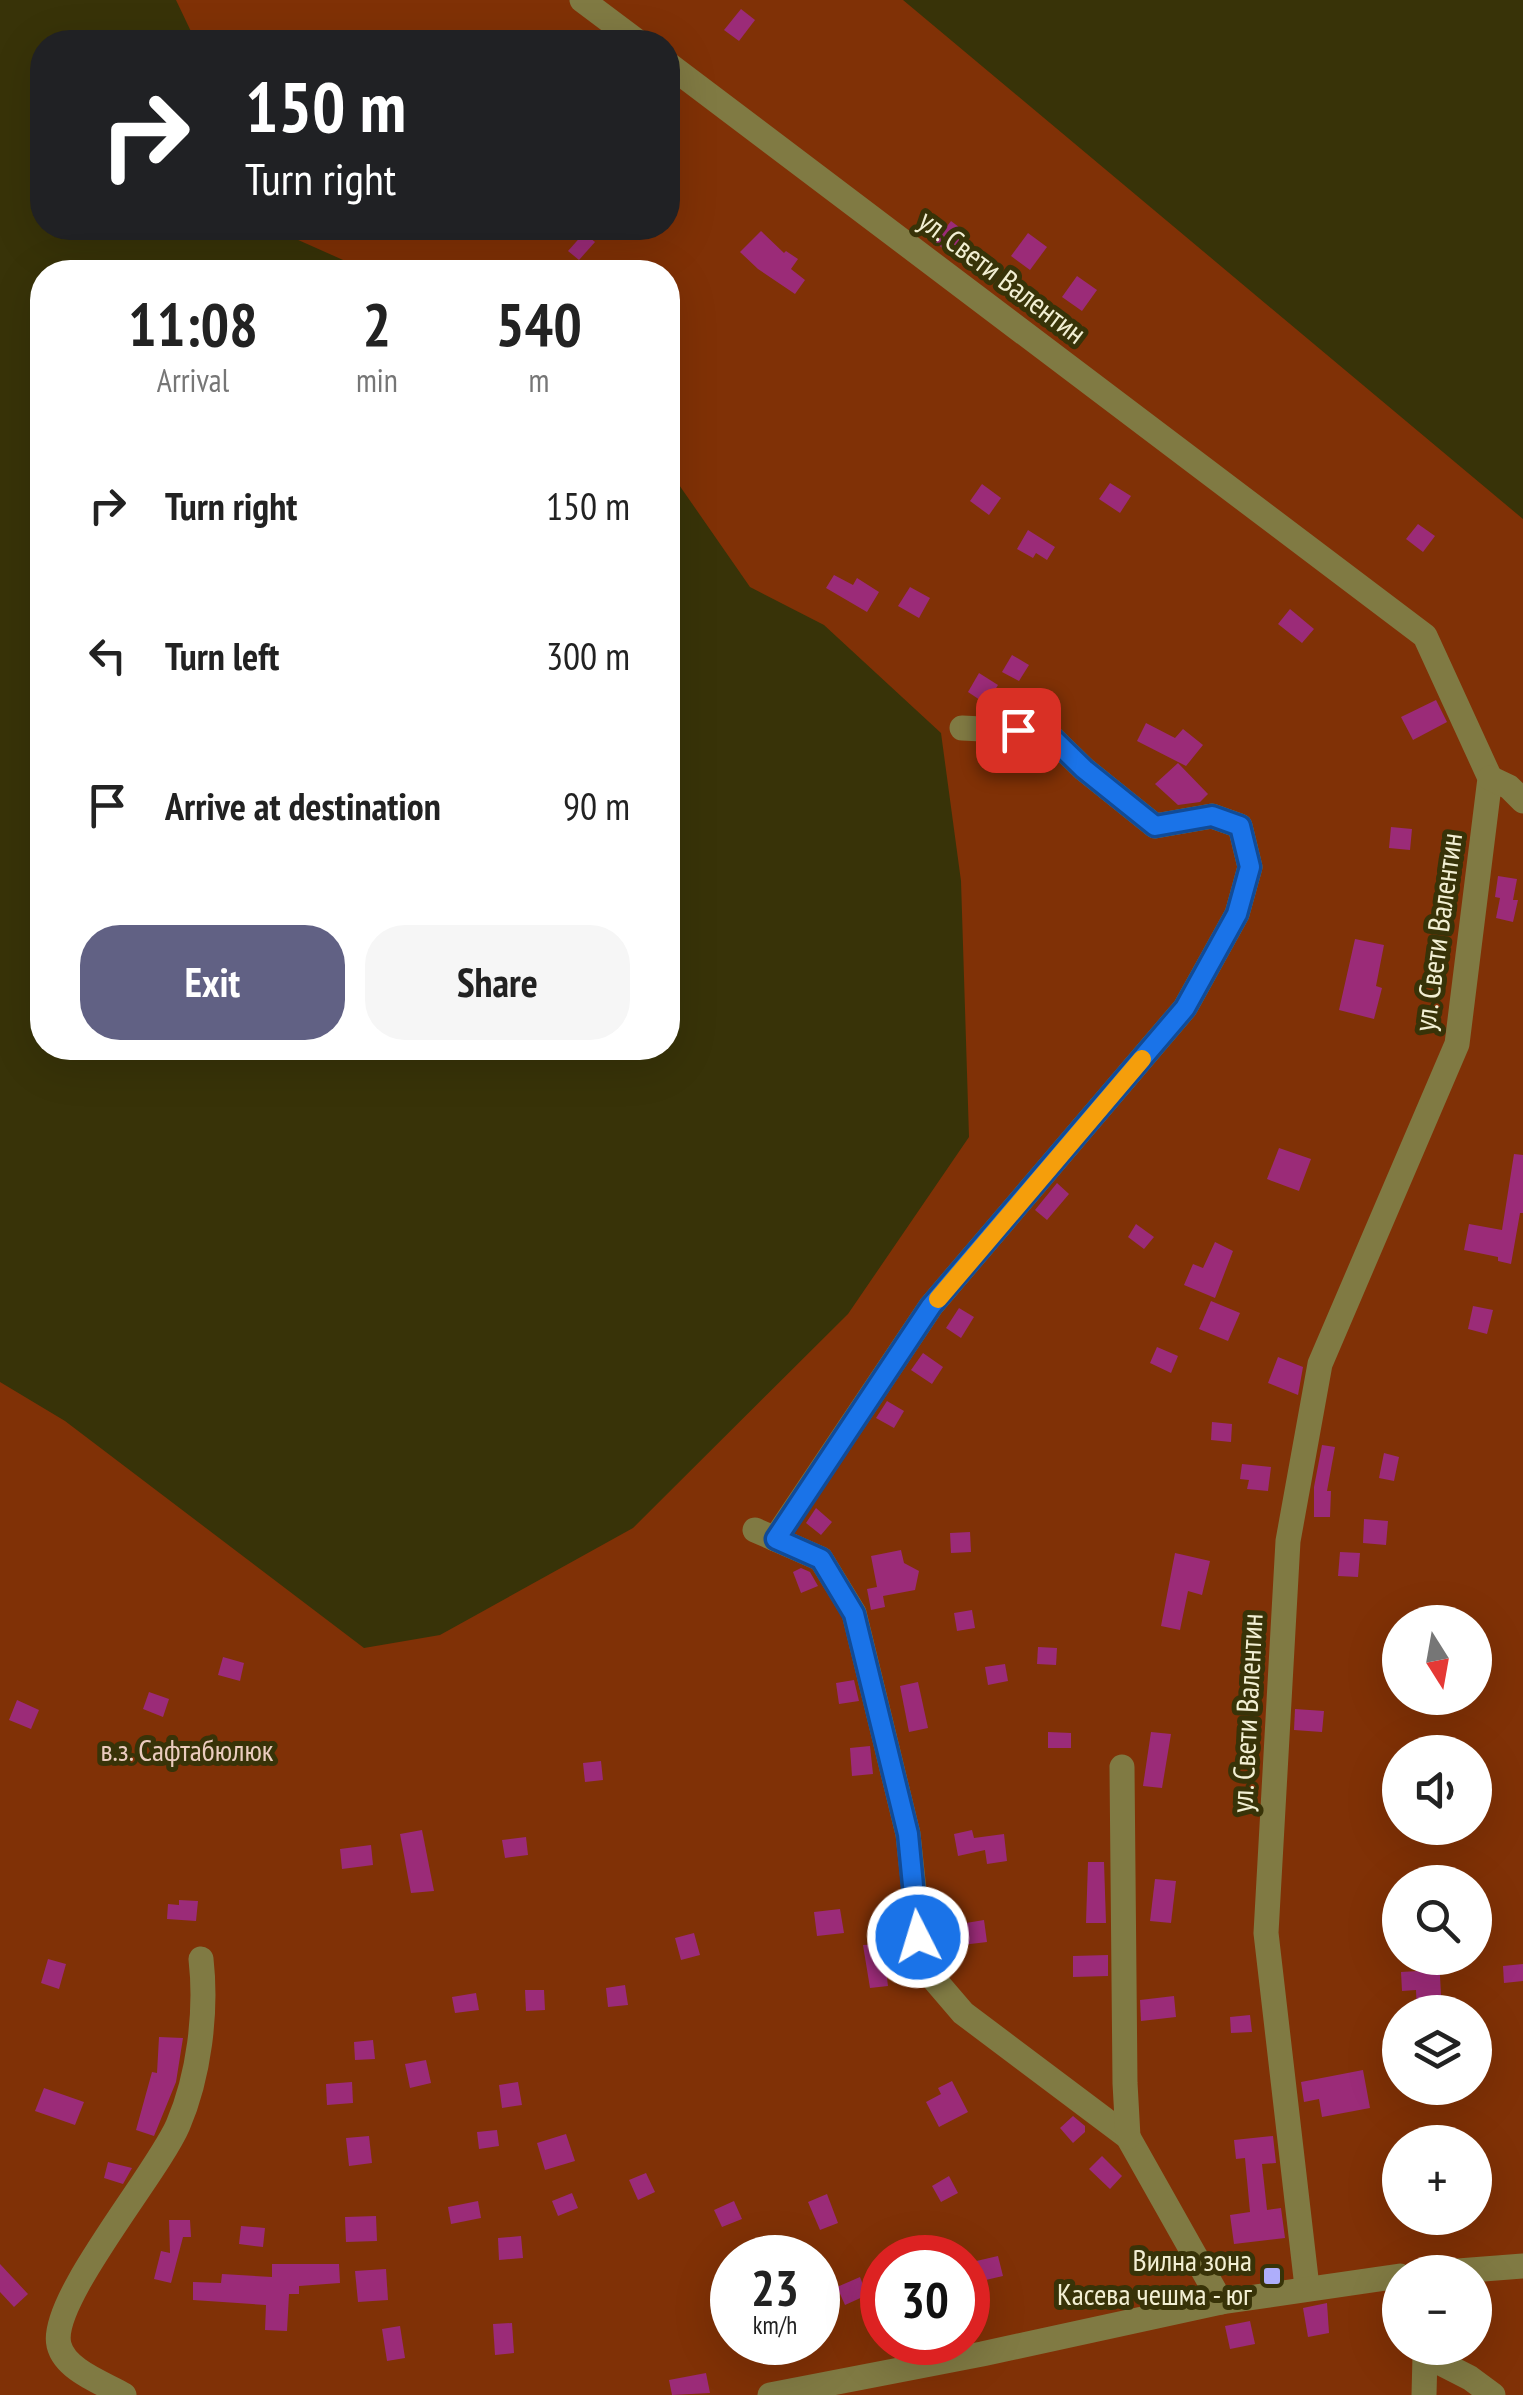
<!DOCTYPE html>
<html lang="en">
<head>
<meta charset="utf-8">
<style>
  :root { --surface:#fff; --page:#f6f6f6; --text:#222; --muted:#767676; --accent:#616184 }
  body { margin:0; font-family:"PT Sans Narrow",sans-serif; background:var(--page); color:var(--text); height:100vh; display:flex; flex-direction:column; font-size:38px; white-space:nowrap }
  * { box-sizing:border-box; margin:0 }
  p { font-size:32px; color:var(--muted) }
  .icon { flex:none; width:55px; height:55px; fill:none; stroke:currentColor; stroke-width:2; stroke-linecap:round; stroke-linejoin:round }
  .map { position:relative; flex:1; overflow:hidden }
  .sheet { position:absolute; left:30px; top:260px; width:650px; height:800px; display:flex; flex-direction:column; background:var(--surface); border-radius:40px; box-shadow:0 10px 40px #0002 }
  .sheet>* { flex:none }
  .hud { position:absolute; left:30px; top:30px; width:650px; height:210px; border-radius:40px; box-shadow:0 10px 40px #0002; background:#202124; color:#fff; overflow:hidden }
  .needle { width:65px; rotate:169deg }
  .buttons { position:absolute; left:1382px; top:1605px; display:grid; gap:20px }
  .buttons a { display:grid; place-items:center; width:110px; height:110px; border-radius:50%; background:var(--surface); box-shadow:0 10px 40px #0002; font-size:50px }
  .speed { position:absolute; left:710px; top:2235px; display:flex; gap:20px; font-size:50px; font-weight:700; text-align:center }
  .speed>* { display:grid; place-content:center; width:130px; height:130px; border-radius:50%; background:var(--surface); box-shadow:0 10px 40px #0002; line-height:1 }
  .speed small { font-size:25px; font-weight:400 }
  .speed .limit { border:15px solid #d22; background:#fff; color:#111 }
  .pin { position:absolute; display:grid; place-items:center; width:85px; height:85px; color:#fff; margin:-42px; border-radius:20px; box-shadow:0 5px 15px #0006 }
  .me { position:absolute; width:110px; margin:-55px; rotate:355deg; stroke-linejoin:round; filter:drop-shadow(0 0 8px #0008) }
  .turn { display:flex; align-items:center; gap:35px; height:210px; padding:0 50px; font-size:45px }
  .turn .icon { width:130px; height:130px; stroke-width:2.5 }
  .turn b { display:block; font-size:70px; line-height:85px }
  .eta { display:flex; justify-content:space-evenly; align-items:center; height:170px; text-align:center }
  .eta b { font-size:60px; font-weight:700; line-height:70px }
  .cta { display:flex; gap:20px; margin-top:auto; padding:20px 50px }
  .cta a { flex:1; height:115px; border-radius:40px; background:var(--accent); color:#fff; font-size:40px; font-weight:700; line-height:115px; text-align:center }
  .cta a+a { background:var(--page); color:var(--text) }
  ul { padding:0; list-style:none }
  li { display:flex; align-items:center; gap:30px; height:150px; padding:0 50px }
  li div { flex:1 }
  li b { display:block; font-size:38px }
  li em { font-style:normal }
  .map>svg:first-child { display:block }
</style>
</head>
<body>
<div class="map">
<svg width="1523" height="2395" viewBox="0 0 1523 2395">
  <rect width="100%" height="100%" fill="#383308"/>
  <!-- green -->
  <path fill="#803106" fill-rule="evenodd" d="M176,0H903L1523,519V2395H0V1382L65,1421L364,1648L440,1635L633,1528L848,1314L969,1137L961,881L941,733L824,625L750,587L668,469V272H370L287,235L284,228H668V42H196ZM1400,1622H1475V1698H1400ZM1400,1752H1475V1828H1400ZM1400,1882H1475V1958H1400ZM1400,2012H1475V2088H1400ZM1400,2142H1475V2218H1400ZM732,2258H818V2342H732ZM882,2258H968V2342H882ZM1400,2272H1475V2348H1400Z"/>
  <!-- building -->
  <g fill="#9b2b78">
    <path d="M741,9L755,20L739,41L724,30Z"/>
    <path d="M951,221L968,234L952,256L935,242Z"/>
    <path d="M761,231L784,253L786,251L798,259L791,269L805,280L795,294L758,269L740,252Z"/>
    <path d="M584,233L595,242L579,260L568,251Z"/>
    <path d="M1028,233L1047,247L1030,270L1011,256Z"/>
    <path d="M1077,276L1097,290L1082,311L1062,297Z"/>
    <path d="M1110,483L1131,496L1120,513L1099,499Z"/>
    <path d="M982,484L1001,498L989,515L970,501Z"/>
    <path d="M1418,524L1435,536L1423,552L1406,539Z"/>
    <path d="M1028,530L1055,547L1047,560L1036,553L1033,558L1017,549Z"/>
    <path d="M834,575L853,585L857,578L879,592L867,612L826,588Z"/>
    <path d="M910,587L930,598L919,618L898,606Z"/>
    <path d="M1290,609L1314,629L1302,643L1278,624Z"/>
    <path d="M1012,655L1029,665L1019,681L1002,672Z"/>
    <path d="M979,673L998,685L986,704L968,692Z"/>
    <path d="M1436,700L1447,722L1413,740L1401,717Z"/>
    <path d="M1146,723L1175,738L1183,729L1203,745L1186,766L1137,741Z"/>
    <path d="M1178,763L1208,794L1200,802L1178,805L1155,784Z"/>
    <path d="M1391,827L1412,829L1410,850L1389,848Z"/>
    <path d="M1498,876L1517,879L1513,900H1518L1513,922L1496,918L1500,898L1495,897Z"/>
    <path d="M1355,939L1384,945L1376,986L1382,988L1374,1019L1339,1010Z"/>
    <path d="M1279,1148L1311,1159L1299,1191L1267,1179Z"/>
    <path d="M1514,1154L1523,1155V1213H1520L1511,1264L1498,1261V1257L1464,1250L1469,1224L1502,1230Z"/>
    <path d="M1057,1183L1069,1194L1047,1220L1035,1210Z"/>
    <path d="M1136,1224L1154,1237L1144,1249L1128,1237Z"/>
    <path d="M1215,1242L1233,1251L1215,1298L1184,1285L1193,1264L1203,1268Z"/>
    <path d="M1211,1301L1240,1313L1228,1341L1199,1329Z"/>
    <path d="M1473,1306L1493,1310L1487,1334L1468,1329Z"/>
    <path d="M959,1308L974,1317L961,1338L946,1328Z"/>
    <path d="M1157,1347L1178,1356L1171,1373L1150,1363Z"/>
    <path d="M923,1353L943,1367L932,1384L911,1370Z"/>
    <path d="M1278,1357L1303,1367L1298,1395L1268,1383Z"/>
    <path d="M887,1401L904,1411L894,1428L876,1418Z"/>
    <path d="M1212,1422L1232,1424L1231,1442L1211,1440Z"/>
    <path d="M1322,1445L1335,1447L1327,1491H1331L1330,1517H1314V1487Z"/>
    <path d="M1384,1453L1399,1457L1394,1481L1379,1478Z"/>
    <path d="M1242,1464L1271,1467L1268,1491L1247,1489L1249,1480L1240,1479Z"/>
    <path d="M816,1508L832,1522L821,1535L806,1523Z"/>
    <path d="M1364,1519L1388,1521L1386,1545L1363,1543Z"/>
    <path d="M970,1532L971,1552L951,1553L950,1533Z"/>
    <path d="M901,1550L904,1563L919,1571L915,1590L883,1596L885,1607L871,1610L867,1589L877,1587L871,1556Z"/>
    <path d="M1340,1552L1360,1553L1358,1577L1338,1576Z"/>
    <path d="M1175,1553L1210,1561L1202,1595L1188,1591L1180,1630L1161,1626Z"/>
    <path d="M801,1568L810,1572L818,1586L801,1593L793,1572Z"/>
    <path d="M972,1610L975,1628L957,1631L954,1613Z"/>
    <path d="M1038,1647L1057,1648L1056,1665L1037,1664Z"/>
    <path d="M223,1657L244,1663L240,1681L218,1675Z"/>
    <path d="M1005,1664L1008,1681L988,1685L985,1667Z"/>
    <path d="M854,1680L859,1701L839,1704L836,1683Z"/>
    <path d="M918,1682L928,1728L909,1732L900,1686Z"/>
    <path d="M149,1692L169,1699L163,1717L143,1709Z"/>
    <path d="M17,1700L39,1710L31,1729L9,1720Z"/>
    <path d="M1295,1709L1324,1711L1322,1732L1294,1730Z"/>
    <path d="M1048,1732L1071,1733V1748H1048Z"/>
    <path d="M1151,1732L1171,1734L1162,1788L1143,1786Z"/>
    <path d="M870,1746L873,1774L852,1776L850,1748Z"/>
    <path d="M601,1761L603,1780L585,1782L583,1763Z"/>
    <path d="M422,1830L434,1891L411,1893L400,1834Z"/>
    <path d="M972,1830L974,1838L1004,1834L1007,1861L987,1864L985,1850L958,1856L954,1834Z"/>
    <path d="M526,1837L528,1855L505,1858L502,1840Z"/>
    <path d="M371,1845L373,1865L342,1869L340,1849Z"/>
    <path d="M1088,1862H1104L1106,1923H1086Z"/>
    <path d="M1155,1879L1176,1881L1171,1923L1150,1921Z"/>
    <path d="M179,1900L198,1901L196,1921L167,1919L168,1904L179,1905Z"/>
    <path d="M840,1909L844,1933L817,1936L814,1912Z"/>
    <path d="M984,1920L987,1942L962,1945L960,1924Z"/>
    <path d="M694,1933L700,1955L681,1960L675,1938Z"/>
    <path d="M883,1944L888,1986L870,1988L863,1945Z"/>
    <path d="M1108,1955V1976L1073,1977V1956Z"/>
    <path d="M1418,1958H1439L1442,2012H1417L1416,1990L1402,1991L1401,1972L1418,1971Z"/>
    <path d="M48,1959L66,1964L59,1989L41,1983Z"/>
    <path d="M1523,1964V1981L1504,1983L1503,1966Z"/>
    <path d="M625,1985L628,2005L608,2007L606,1988Z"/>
    <path d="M525,1990H544L545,2010L526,2011Z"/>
    <path d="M476,1993L479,2010L455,2013L452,1997Z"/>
    <path d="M1174,1996L1176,2017L1141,2021L1140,2000Z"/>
    <path d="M1250,2015L1252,2032L1231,2033L1230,2017Z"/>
    <path d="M159,2037L183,2038L176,2082L154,2136L136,2130L152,2072L157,2073Z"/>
    <path d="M373,2040L375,2059L355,2060L354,2042Z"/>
    <path d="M426,2060L431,2083L410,2088L405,2064Z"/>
    <path d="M1363,2070L1370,2108L1322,2117L1319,2099L1304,2102L1301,2082Z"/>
    <path d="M952,2081L968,2112L939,2127L926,2102L941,2094L938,2088Z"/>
    <path d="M352,2082L353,2103L327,2105L326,2084Z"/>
    <path d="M518,2082L522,2105L502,2108L499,2085Z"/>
    <path d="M44,2088L84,2102L75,2125L35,2111Z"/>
    <path d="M1073,2116L1085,2126V2132L1073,2143L1060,2128Z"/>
    <path d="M497,2130L499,2146L479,2149L477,2132Z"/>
    <path d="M566,2134L575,2161L545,2170L537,2143Z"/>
    <path d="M369,2136L372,2163L349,2166L346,2138Z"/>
    <path d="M1273,2136L1276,2163L1262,2164L1267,2210L1281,2208L1285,2238L1234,2244L1230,2215L1250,2212L1245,2158L1236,2159L1234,2140Z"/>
    <path d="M1102,2156L1122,2176L1110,2189L1089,2169Z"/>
    <path d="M108,2162L132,2168L123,2184L104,2178Z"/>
    <path d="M646,2173L655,2192L638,2200L629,2180Z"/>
    <path d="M949,2176L958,2193L941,2202L932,2186Z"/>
    <path d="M572,2193L578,2208L558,2216L552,2201Z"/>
    <path d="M827,2194L838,2223L820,2230L808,2202Z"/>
    <path d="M478,2201L481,2218L451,2224L448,2207Z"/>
    <path d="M734,2201L742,2219L722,2227L714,2210Z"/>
    <path d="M376,2216L377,2241L346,2242L345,2217Z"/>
    <path d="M169,2220H190L191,2237H183L171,2283L154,2279L161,2251L170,2253Z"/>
    <path d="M241,2226L265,2228L263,2247L239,2244Z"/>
    <path d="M521,2236L523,2258L499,2260L498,2238Z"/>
    <path d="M998,2256L1003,2276L977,2282L972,2262Z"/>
    <path d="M0,2264L28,2294L14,2307L0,2292Z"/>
    <path d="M272,2264H339L340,2283L299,2286V2294H289L287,2331L265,2330L266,2305L193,2300V2282L221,2283L222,2274L272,2277Z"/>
    <path d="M386,2269L388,2300L358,2302L355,2271Z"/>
    <path d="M860,2277L867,2295L845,2305L837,2287Z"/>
    <path d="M1327,2303L1329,2333L1308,2337L1303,2308Z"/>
    <path d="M1250,2321L1255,2344L1230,2349L1225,2326Z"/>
    <path d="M512,2323L514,2353L495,2355L493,2324Z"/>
    <path d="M400,2326L405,2358L387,2361L382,2329Z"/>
    <path d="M706,2373L710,2393L672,2395L669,2380Z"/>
  </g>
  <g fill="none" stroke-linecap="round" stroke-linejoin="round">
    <!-- minor -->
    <g stroke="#807a43" stroke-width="25">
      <path d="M582,0L638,42"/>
      <path d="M668,64L1425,636L1490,778L1457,1044L1320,1364L1288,1541L1266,1933L1307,2287"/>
      <path d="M1490,778L1509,787L1523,801"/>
      <path d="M755,1530L821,1559L854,1613L908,1834L919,1937L933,1978L963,2013L1128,2137L1221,2302"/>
      <path d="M775,1539L931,1306L1185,1008L1237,914L1250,867L1240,826L1212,816L1155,826L1084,769L1046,732L962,728"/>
      <path d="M1122,1767L1125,2083L1128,2137"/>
      <path d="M1445,2272L1523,2266"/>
      <path d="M1422,2348L1425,2355L1470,2378L1493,2395"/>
      <path d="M124,2395C103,2383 65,2370 59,2345C48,2302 157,2174 178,2125C199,2076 207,2012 201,1959"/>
      <path d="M770,2395L982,2354L1221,2302L1400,2276"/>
      <path d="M1424,2395L1425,2355"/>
    </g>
  </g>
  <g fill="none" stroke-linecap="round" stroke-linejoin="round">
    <!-- route casing -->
    <g stroke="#114b97" stroke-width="25">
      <path id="route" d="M918,1937L908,1834L854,1614L821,1559L776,1539L931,1306L1185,1008L1237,914L1250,867L1240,826L1212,816L1155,826L1084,769L1046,732L1018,730"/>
    </g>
    <!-- route -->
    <use href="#route" stroke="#1a73e8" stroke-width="18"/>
    <!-- slow -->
    <path stroke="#f59e0b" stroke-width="18" d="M938,1299L1142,1059"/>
  </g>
  <!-- markers -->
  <rect fill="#aeaefb" stroke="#383308" stroke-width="4" x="1262" y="2266" width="20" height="20" rx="5"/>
  <g text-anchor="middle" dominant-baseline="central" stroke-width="10" stroke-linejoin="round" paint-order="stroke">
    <!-- street labels -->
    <g font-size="30" fill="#f2efd3" stroke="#383308">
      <text transform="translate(1003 276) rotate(37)">ул. Свети Валентин</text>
      <text transform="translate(1437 932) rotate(-82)">ул. Свети Валентин</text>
      <text transform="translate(1246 1713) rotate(-87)">ул. Свети Валентин</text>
    </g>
    <!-- park labels -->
    <g font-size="30" fill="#ebccbf" stroke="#383308">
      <text x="187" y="1749">в.з. Сафтабюлюк</text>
    </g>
    <!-- poi labels -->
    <g font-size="30" fill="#f2efd3" stroke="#383308" text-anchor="end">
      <text x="1252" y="2259">Вилна зона<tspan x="1252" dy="34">Касева чешма - юг</tspan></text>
    </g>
  </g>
</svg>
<div class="buttons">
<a><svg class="needle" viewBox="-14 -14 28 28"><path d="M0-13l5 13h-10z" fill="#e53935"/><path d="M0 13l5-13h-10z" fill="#767676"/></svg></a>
<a><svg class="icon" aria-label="sound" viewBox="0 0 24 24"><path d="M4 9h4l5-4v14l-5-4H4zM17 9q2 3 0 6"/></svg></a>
<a><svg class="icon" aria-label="search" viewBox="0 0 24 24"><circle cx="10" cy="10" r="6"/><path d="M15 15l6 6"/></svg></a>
<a><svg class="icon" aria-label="layers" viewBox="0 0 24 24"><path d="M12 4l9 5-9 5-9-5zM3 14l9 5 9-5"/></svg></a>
<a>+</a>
<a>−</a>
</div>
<div class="speed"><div>23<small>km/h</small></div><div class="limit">30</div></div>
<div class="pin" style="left:1018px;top:730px;background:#d93025"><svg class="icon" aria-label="arrive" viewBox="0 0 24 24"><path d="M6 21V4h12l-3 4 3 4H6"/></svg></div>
<svg class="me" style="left:918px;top:1937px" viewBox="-20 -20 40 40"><circle r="17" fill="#1a73e8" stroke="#fff" stroke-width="3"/><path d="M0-11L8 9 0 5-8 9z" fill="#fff"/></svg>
<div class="hud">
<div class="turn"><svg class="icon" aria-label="right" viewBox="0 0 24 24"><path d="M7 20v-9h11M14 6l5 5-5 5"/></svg><div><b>150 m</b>Turn right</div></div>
</div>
<section class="sheet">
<div class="eta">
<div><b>11:08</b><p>Arrival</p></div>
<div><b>2</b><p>min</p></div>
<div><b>540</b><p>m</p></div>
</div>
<ul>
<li><svg class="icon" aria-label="right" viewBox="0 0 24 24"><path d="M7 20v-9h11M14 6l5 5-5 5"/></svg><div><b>Turn right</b></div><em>150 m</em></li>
<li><svg class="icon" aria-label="left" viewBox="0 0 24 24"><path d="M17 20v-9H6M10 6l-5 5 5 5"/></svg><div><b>Turn left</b></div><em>300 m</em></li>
<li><svg class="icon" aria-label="arrive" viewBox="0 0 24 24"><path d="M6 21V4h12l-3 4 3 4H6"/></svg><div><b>Arrive at destination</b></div><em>90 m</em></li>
</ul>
<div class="cta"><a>Exit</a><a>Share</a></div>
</section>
</div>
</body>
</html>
